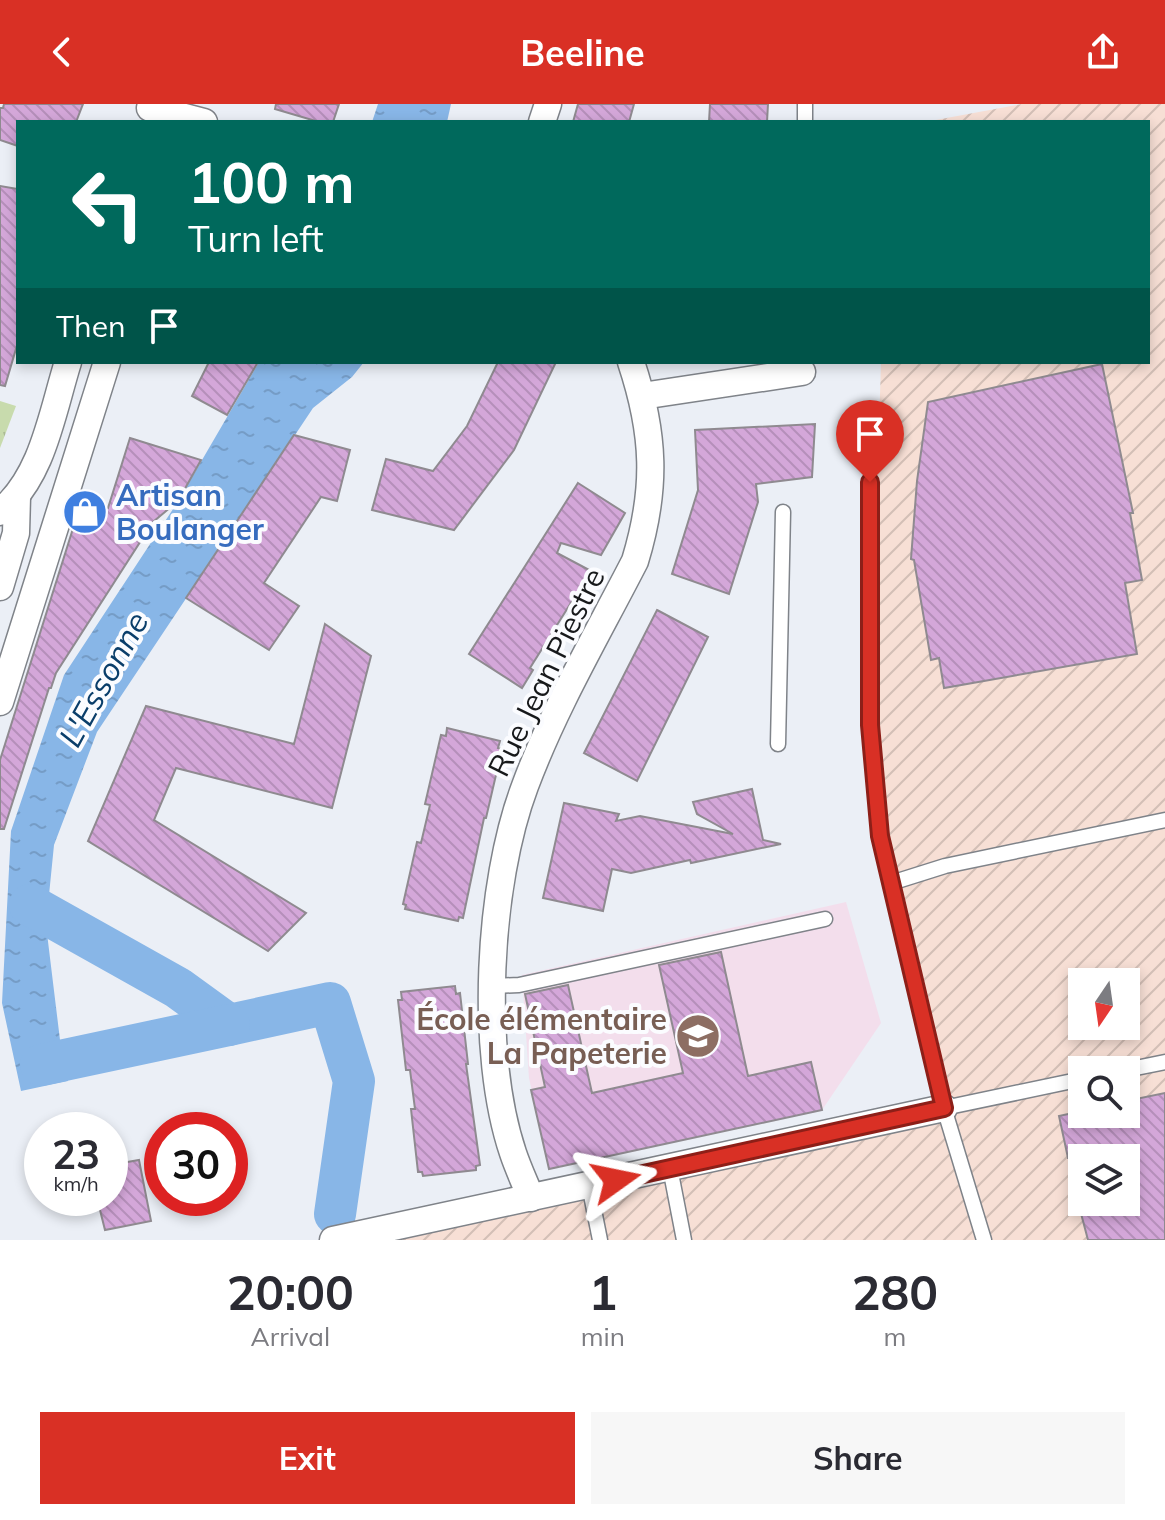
<!DOCTYPE html>
<html lang="en">
<head>
<meta charset="utf-8">
<style>
  :root { --surface:#fff; --page:#f7f7f7; --text:#2b2b33; --muted:#7c7c81; --accent:#d93025 }
  body { margin:0; font-family:Mulish,sans-serif; background:var(--page); color:var(--text); height:100vh; display:flex; flex-direction:column; font-size:30px; white-space:nowrap }
  * { box-sizing:border-box; margin:0 }
  p { font-size:26px; color:var(--muted) }
  .icon { flex:none; width:44px; height:44px; fill:none; stroke:currentColor; stroke-width:2; stroke-linecap:round; stroke-linejoin:round }
  .map { position:relative; height:1136px; overflow:hidden }
  .details { display:flex; flex-direction:column; background:var(--surface); flex:1 }
  .details>* { flex:none }
  .top-card { position:absolute; left:16px; top:16px; width:1134px; height:244px; border-radius:0px; box-shadow:0 4px 12px #0003; background:#00695c; color:#fff; overflow:hidden }
  .needle { width:52px; rotate:193deg }
  .tools { position:absolute; left:1068px; top:864px; display:grid; gap:16px }
  .tools a { display:grid; place-items:center; width:72px; height:72px; border-radius:0px; background:var(--surface); box-shadow:0 4px 12px #0003; font-size:40px }
  .speed { position:absolute; left:24px; top:1008px; display:flex; gap:16px; font-size:40px; font-weight:700; text-align:center }
  .speed>* { display:grid; place-content:center; width:104px; height:104px; border-radius:50%; background:var(--surface); box-shadow:0 4px 12px #0003; line-height:1 }
  .speed small { font-size:20px; font-weight:400 }
  .speed .limit { border:12px solid #d22; background:#fff; color:#111 }
  .pin { position:absolute; display:grid; place-items:center; width:68px; height:68px; color:#fff; margin:-82px -34px; border-radius:50% 50% 50% 0; rotate:-45deg; box-shadow:0 0 8px #0007 }
  .pin .icon { rotate:45deg }
  .me { position:absolute; width:88px; margin:-44px; rotate:78deg; stroke-linejoin:round; filter:drop-shadow(0 0 6px #0008) }
  .turn { display:flex; align-items:center; gap:28px; height:168px; padding:0 40px; font-size:36px }
  .turn .icon { width:104px; height:104px; stroke-width:2.5 }
  .turn b { display:block; font-size:56px; line-height:68px }
  .then { display:flex; align-items:center; height:76px; padding:0 40px; background:#0003; gap:16px; font-size:30px }
  .eta { display:flex; justify-content:space-evenly; align-items:center; height:136px; text-align:center }
  .eta b { font-size:48px; font-weight:700; line-height:56px }
  .button { display:flex; gap:16px; margin-top:auto; padding:16px 40px }
  .button a { flex:1; height:92px; border-radius:0px; background:var(--accent); color:#fff; font-size:32px; font-weight:700; line-height:92px; text-align:center }
  .button a+a { background:var(--page); color:var(--text) }
  header { display:flex; justify-content:space-between; align-items:center; height:104px; padding:0 40px; background:var(--accent); color:#fff; font-size:36px; font-weight:700 }
  .map>svg:first-child { display:block }
</style>
</head>
<body>
<header><svg class="icon" aria-label="back" viewBox="0 0 24 24"><path d="M15 5l-7 7 7 7"/></svg>Beeline<svg class="icon" aria-label="share" viewBox="0 0 24 24"><path d="M12 15V3M7 8l5-5 5 5M5 13v7h14v-7"/></svg></header>
<div class="map">
<svg width="1165" height="1136" viewBox="0 0 1165 1136">
  <defs>
    <pattern id="industrial-furrows" width="10" height="10" patternUnits="userSpaceOnUse" patternTransform="scale(2)"><rect width="10" height="10" fill="#f7dfd5"/><path d="M-1 1l2-2M0 10L10 0M9 11l2-2" fill="none" stroke="#d3bfb6"/></pattern>
    <pattern id="park-tufts" width="24" height="20" patternUnits="userSpaceOnUse" patternTransform="scale(2)"><rect width="24" height="20" fill="#c8dbad"/><path d="M3 7l-1-3M5 7V3M7 7l1-3M15 17l-1-3M17 17v-4M19 17l1-3" fill="none" stroke="#abbb94"/></pattern>
    <pattern id="water-ripples" width="26" height="14" patternUnits="userSpaceOnUse" patternTransform="scale(2)"><rect width="26" height="14" fill="#88b6e7"/><path d="M2 4q2-2 4 0t4 0M15 11q2-2 4 0t4 0" fill="none" stroke="#759cc6"/></pattern>
    <pattern id="building-back-hatch" width="6" height="6" patternUnits="userSpaceOnUse" patternTransform="scale(2)"><rect width="6" height="6" fill="#d4a7d9"/><path d="M-1 5l2 2M0 0l6 6M5-1l2 2" fill="none" stroke="#b58fba"/></pattern>
  </defs>
  <rect width="100%" height="100%" fill="#ebeff6"/>
  <!-- industrial -->
  <path fill="url(#industrial-furrows)" fill-rule="evenodd" d="M1022,0H1165V1136H333L944,1004L880,732L870,621L881,258H1148V18H925ZM1082,878H1126V922H1082ZM1082,966H1126V1010H1082ZM1082,1054H1126V1098H1082Z"/>
  <!-- education -->
  <path fill="#f3deec" d="M846,798L881,919L822,1006L549,1065L529,974L522,871Z"/>
  <!-- park -->
  <path fill="url(#park-tufts)" d="M0,297L16,302L0,344Z"/>
  <!-- water -->
  <g fill="url(#water-ripples)">
    <path d="M378,0H451L447,18H372Z"/>
    <path d="M259,258H364L352,273L313,304L97,628L54,741L46,821L60,936L68,977L21,987L2,899L11,727L64,571L177,399Z"/>
  </g>
  <g fill="none" stroke-linecap="round" stroke-linejoin="round">
    <!-- river -->
    <g stroke="#88b6e7" stroke-width="42">
      <path d="M30,801L178,884L229,921L330,899L354,977L335,1110"/>
      <path d="M41,961L229,921"/>
    </g>
  </g>
  <!-- building -->
  <g fill="url(#building-back-hatch)" stroke="#8f8a90" stroke-width="2">
    <path d="M4,0H83L76,18H18V42L0,36V4H3Z"/>
    <path d="M276,0H339L333,18H319L275,5Z"/>
    <path d="M578,0H634L629,18H573Z"/>
    <path d="M710,0H768L767,18H709Z"/>
    <path d="M0,82L18,85V238L5,282L0,281Z"/>
    <path d="M209,258H258L227,311L192,292Z"/>
    <path d="M498,258H556L514,346L454,426L372,406L386,355L433,367L467,322Z"/>
    <path d="M1102,260L1133,409H1130L1142,476L1125,479L1137,550L944,584L939,554L931,556L914,456L911,455L917,377L928,298Z"/>
    <path d="M815,320L812,373L756,380L758,398L729,490L672,470L698,386L695,326Z"/>
    <path d="M294,331L350,346L337,397L321,393L264,479L299,502L269,546L186,494Z"/>
    <path d="M130,334L201,356L178,397L153,418L56,569L51,584H49L4,725H0V656L82,396L108,404Z"/>
    <path d="M578,379L625,409L601,451L561,439L557,449L591,467L530,564L533,566L522,584L469,550Z"/>
    <path d="M657,506L708,533L637,677L584,649Z"/>
    <path d="M325,520L371,552L332,704L176,664L154,716L306,809L268,847L88,737L146,602L294,640Z"/>
    <path d="M447,624L500,637L498,644L502,645L486,714H484L463,814L459,813L458,817L405,805L406,801L403,800L417,738L421,739L430,701L425,700L441,631L446,632Z"/>
    <path d="M752,685L763,736L781,740L691,759L690,756L631,769L612,765L603,807L543,794L564,699L619,710L616,717L640,712L733,730L697,710L693,698Z"/>
    <path d="M721,848L748,972L811,958L822,1006L549,1065L531,986L545,983L525,890L568,881L592,989L683,969L659,861Z"/>
    <path d="M455,882L456,890L460,889L468,960H466L480,1061L476,1062V1066L423,1072L422,1068H418L411,1005H415L410,966H406L398,896H402L401,888Z"/>
    <path d="M1165,989V1136H1088L1078,1098H1126V1054H1068L1059,1012L1082,1007V1010H1126V997Z"/>
    <path d="M139,1056L151,1117L105,1126L97,1094H110V1061Z"/>
  </g>
  <g fill="none" stroke-linecap="round" stroke-linejoin="round">
    <!-- service casing -->
    <g stroke="#7f8389" stroke-width="17">
      <g id="service">
        <path d="M805,18V0"/>
        <path d="M870,378V621L880,732L944,1004L984,1136"/>
        <path d="M778,640L783,408"/>
        <path d="M891,779L945,762L1165,716"/>
        <path d="M493,882L519,881L825,815"/>
        <path d="M1126,966L1165,958"/>
        <path d="M944,1004L1082,975"/>
        <path d="M670,1064L684,1136"/>
        <path d="M589,1081L600,1136"/>
      </g>
    </g>
    <!-- minor casing -->
    <g stroke="#7f8389" stroke-width="29">
      <g id="minor">
        <path d="M150,4L204,18"/>
        <path d="M542,18L548,0"/>
        <path d="M642,292L802,268"/>
        <path d="M0,408C43,373 52,309 68,258"/>
        <path d="M0,483L16,429L17,393"/>
        <path d="M0,598L107,258"/>
        <path d="M531,1094C525,1079 518,1064 513,1049C479,948 488,780 525,682C554,604 597,531 635,457C657,385 655,330 631,258"/>
        <path d="M333,1136L944,1004"/>
      </g>
    </g>
    <!-- service -->
    <use href="#service" stroke="#fff" stroke-width="14"/>
    <!-- minor -->
    <use href="#minor" stroke="#fff" stroke-width="26"/>
  </g>
  <g fill="none" stroke-linecap="round" stroke-linejoin="round">
    <!-- route casing -->
    <g stroke="#8d1f18" stroke-width="20">
      <path id="route" d="M616,1076L944,1004L880,732L870,621V378"/>
    </g>
    <!-- route -->
    <use href="#route" stroke="#d93025" stroke-width="14"/>
  </g>
  <!-- icons -->
  <defs>
    <g id="shop-disc" transform="scale(2.3)"><circle r="9.5" fill="#3f7fe0" stroke="#fbfcff"/><path d="M-5-2.5h2.3a2.7 3.5 0 0 1 5.4 0H5L5.5 6h-11ZM-1.5-2.5h3a1.5 2.3 0 0 0-3 0Z" fill="#fff"/></g>
    <g id="school-disc" transform="scale(2.3)"><circle r="9.5" fill="#8d6e63" stroke="#fbfcff"/><path d="M0-5L7-2L0 1L-7-2ZM-4 1L0 2.5L4 1V4Q0 6-4 4Z" fill="#fff"/></g>
  </defs>
  <g fill-rule="evenodd">
    <use href="#shop-disc" x="85" y="408"/>
    <use href="#school-disc" x="698" y="932"/>
  </g>
  <g text-anchor="middle" dominant-baseline="central" stroke-width="8" stroke-linejoin="round" paint-order="stroke">
    <!-- shop labels -->
    <g font-size="30" font-weight="bold" fill="#366cbe" stroke="#fbfcff" text-anchor="start">
      <text x="116" y="391">Artisan<tspan x="116" dy="34">Boulanger</tspan></text>
    </g>
    <!-- street labels -->
    <g font-size="30" fill="#17191b" stroke="#fbfcff">
      <text transform="translate(546 568) rotate(-64)">Rue Jean Piestre</text>
    </g>
    <!-- education labels -->
    <g font-size="30" font-weight="bold" fill="#785e54" stroke="#fbfcff" text-anchor="end">
      <text x="667" y="915">École élémentaire<tspan x="667" dy="34">La Papeterie</tspan></text>
    </g>
    <!-- water labels -->
    <g font-size="32" font-style="italic" fill="#0a3e6a" stroke="#fbfcff">
      <text transform="translate(103 575) rotate(-61)">L'Essonne</text>
    </g>
  </g>
</svg>
<div class="tools">
<a><svg class="needle" viewBox="-14 -14 28 28"><path d="M0-13l5 13h-10z" fill="#e53935"/><path d="M0 13l5-13h-10z" fill="#7c7c81"/></svg></a>
<a><svg class="icon" aria-label="search" viewBox="0 0 24 24"><circle cx="10" cy="10" r="6"/><path d="M15 15l6 6"/></svg></a>
<a><svg class="icon" aria-label="layers" viewBox="0 0 24 24"><path d="M12 4l9 5-9 5-9-5zM3 14l9 5 9-5"/></svg></a>
</div>
<div class="speed"><div>23<small>km/h</small></div><div class="limit">30</div></div>
<div class="pin" style="left:870px;top:378px;background:#d93025"><svg class="icon" aria-label="arrive" viewBox="0 0 24 24"><path d="M6 21V4h12l-3 4 3 4H6"/></svg></div>
<svg class="me" style="left:616px;top:1076px" viewBox="-20 -20 40 40"><path d="M0-17L14 15 0 8-14 15z" fill="#d93025" stroke="#fff" stroke-width="4"/></svg>
<div class="top-card">
<div class="turn"><svg class="icon" aria-label="left" viewBox="0 0 24 24"><path d="M17 20v-9H6M10 6l-5 5 5 5"/></svg><div><b>100 m</b>Turn left</div></div>
<div class="then">Then<svg class="icon" aria-label="arrive" viewBox="0 0 24 24"><path d="M6 21V4h12l-3 4 3 4H6"/></svg></div>
</div>
</div>
<section class="details">
<div class="eta">
<div><b>20:00</b><p>Arrival</p></div>
<div><b>1</b><p>min</p></div>
<div><b>280</b><p>m</p></div>
</div>
<div class="button"><a>Exit</a><a>Share</a></div>
</section>
</body>
</html>
